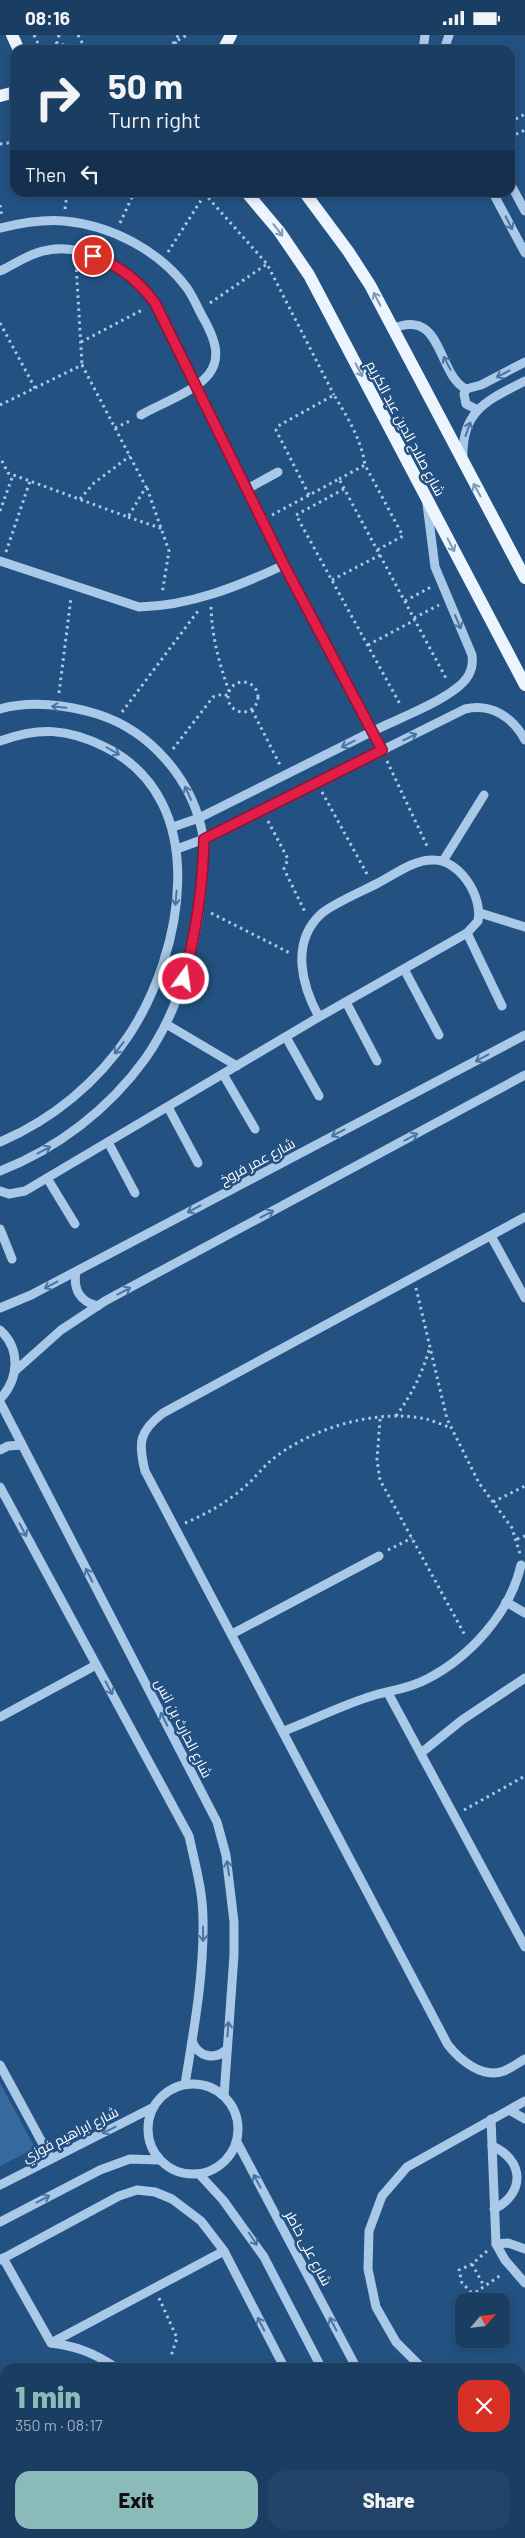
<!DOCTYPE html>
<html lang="en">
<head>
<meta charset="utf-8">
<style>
  :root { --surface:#1a3d62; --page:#234468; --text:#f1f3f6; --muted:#9faebe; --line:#385677; --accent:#8bbbb9 }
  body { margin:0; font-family:Barlow,Cairo,sans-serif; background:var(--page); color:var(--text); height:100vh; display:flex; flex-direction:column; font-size:19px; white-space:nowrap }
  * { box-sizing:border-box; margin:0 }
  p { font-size:16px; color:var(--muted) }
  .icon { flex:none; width:28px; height:28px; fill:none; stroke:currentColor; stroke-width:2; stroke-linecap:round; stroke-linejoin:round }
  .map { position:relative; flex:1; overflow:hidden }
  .drawer { position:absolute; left:0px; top:2328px; width:525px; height:176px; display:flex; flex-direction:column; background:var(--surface); border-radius:15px 15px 0 0; box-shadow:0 2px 8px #0003,0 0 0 1px var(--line) }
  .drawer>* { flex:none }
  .top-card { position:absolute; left:10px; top:10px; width:505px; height:152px; border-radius:15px; box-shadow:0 2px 8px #0003,0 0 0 1px var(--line); background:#1a3d62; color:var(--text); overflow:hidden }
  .needle { width:32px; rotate:62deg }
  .tools { position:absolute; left:455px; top:2258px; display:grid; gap:10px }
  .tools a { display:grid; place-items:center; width:55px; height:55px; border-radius:10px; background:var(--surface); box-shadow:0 2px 8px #0003,0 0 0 1px var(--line); font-size:25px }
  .pin { position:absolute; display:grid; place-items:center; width:42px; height:42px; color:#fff; margin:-21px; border:2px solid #fff; border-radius:50%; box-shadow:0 1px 5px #0007 }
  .me { position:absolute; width:55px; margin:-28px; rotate:14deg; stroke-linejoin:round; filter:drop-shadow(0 0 4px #0008) }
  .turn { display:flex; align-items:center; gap:18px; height:105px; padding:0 15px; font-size:22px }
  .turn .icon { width:65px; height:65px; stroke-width:2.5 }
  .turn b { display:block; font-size:35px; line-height:42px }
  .then { display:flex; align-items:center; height:48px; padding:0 15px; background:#0003; gap:10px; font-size:19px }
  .round { display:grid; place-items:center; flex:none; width:52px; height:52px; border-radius:15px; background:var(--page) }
  .headline { display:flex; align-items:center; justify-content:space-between; height:85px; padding:0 15px }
  h1 { font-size:30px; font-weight:800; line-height:38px; color:var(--accent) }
  .cta { display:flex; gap:10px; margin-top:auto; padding:10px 15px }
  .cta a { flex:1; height:58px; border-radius:15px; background:var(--accent); color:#111; font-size:20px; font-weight:800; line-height:58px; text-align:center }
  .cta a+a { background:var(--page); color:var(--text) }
  .status { display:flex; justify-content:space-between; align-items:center; height:35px; padding:0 25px; background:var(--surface); direction:ltr }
  .status svg { height:14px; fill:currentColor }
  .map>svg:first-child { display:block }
</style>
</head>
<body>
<div class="status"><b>08:16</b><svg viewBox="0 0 49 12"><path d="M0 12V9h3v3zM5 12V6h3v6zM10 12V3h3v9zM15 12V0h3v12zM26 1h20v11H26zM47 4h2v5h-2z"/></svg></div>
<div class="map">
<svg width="525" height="2503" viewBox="0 0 525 2503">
  <rect width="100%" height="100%" fill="#225182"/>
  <!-- pitch -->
  <path fill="#376ba0" d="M0,2048L35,2113L0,2131Z"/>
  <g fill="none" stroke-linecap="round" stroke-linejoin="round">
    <!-- path -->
    <g stroke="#aac9e8" stroke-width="3" stroke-dasharray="2.5 4" stroke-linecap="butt">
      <path d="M34,0L41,15"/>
      <path d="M59,0L57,8L78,15"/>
      <path d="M78,0L86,15"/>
      <path d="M44,15L57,8"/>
      <path d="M161,15L187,0"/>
      <path d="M173,15L178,0"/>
      <path d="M510,87L525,79"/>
      <path d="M510,102L525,95"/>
      <path d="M0,109L15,107"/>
      <path d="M204,158L267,229L334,360"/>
      <path d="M0,170L2,181"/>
      <path d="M65,174L67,158"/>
      <path d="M120,188L134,158"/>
      <path d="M168,217L205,159"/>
      <path d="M76,228L82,330"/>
      <path d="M210,268L267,229"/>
      <path d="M0,288L35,353"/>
      <path d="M81,307L144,274"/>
      <path d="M0,370L82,330L146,452L128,482L8,438L0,422"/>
      <path d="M115,393L132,385"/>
      <path d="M339,444L365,430L403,501L377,515"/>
      <path d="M147,453L169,516L162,559"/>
      <path d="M344,454L296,480L401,671"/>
      <path d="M309,460L276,395L278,391L334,360C348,383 361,404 365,430"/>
      <path d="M80,464L94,448L130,421"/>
      <path d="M0,476L13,440"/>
      <path d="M272,480L339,444L447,645"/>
      <path d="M128,482L163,494"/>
      <path d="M6,517L30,446"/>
      <path d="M332,545L380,520"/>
      <path d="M405,566L431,552"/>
      <path d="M211,572C212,602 219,628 229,656"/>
      <path d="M414,583L439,570"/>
      <path d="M368,610L415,585"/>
      <circle cx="243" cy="662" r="15"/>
      <path d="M59,658L71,563"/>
      <path d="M252,675L280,730"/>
      <path d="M122,677L198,576"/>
      <path d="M173,714L213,662L223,659L228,661"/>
      <path d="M387,726L428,813"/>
      <path d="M322,757L367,839"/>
      <path d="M268,786L288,824L284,834L306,879"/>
      <path d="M211,878L290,918"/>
      <path d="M416,1253L447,1384L479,1448L512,1493L520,1519"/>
      <path d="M396,1381C412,1359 422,1339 430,1312"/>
      <path d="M380,1384L377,1425L380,1445L466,1602"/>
      <path d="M493,1467L525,1451"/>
      <path d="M185,1488C209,1478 231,1465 250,1447C256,1441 262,1434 268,1428C307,1394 376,1373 426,1384C434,1386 443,1390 451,1393"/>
      <path d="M517,1504L525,1501"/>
      <path d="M388,1515L412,1503"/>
      <path d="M464,1775L525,1741"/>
      <path d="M487,2216L472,2229L459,2235L462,2248L471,2257H476L501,2240"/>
      <path d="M472,2229L484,2251"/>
      <path d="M159,2263L177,2303L171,2321"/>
      <path d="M0,2454L5,2452"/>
      <path d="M88,2499L91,2503"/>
    </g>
    <!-- minor -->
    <g stroke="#aac9e8" stroke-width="9">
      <path d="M423,15L425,0"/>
      <path d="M444,15L449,0"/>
      <path d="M510,148L525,176"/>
      <path d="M493,158L525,218"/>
      <path d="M0,193C21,188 42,184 64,186C110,190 159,215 187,253C194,263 199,276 205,286C214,303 222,322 209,339C196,356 160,369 141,380"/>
      <path d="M0,236C11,231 23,223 34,219C80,201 129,234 155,268L284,530L382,715"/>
      <path d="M392,294C443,271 437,340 466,354L481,350L525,327"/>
      <path d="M466,354L464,359L466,369L478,375"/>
      <path d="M463,424C461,375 488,365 525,346"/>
      <path d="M247,454L278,437"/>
      <path d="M0,526L139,572C190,571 239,551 284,530"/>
      <path d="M0,674C30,665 68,670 97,679C151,696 193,745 203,801C205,811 203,822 203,831C201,897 183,970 145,1024C109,1074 57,1114 0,1136"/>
      <path d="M0,706C39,692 67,693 105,712C213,765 183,918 129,1000C98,1047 52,1085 0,1107"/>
      <path d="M173,792L199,783C257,754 315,725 373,696C397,684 433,671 454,655C467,646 474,636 472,620L435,532L427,469"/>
      <path d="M177,814L204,804L465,674C491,668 513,682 525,705"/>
      <path d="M443,826L484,760"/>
      <path d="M480,878L525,892"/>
      <path d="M467,898L502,971"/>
      <path d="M404,934L439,1000"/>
      <path d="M346,967L377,1026"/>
      <path d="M166,989L237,1031"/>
      <path d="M286,1002L319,1061"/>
      <path d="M223,1039L255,1094"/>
      <path d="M168,1072L198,1128"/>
      <path d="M108,1107L135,1158"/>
      <path d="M47,1143L75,1189"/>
      <path d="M0,1156L9,1159L25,1156L319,982L467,898L478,886C483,862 460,825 434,825C414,824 394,840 378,848C363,856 332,869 321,879C290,908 302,951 319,982"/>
      <path d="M525,1182L163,1378C139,1396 138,1408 145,1436L448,2010C460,2025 482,2044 504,2036C511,2033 518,2028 525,2024"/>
      <path d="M0,1194L12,1224"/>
      <path d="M491,1201L525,1263"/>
      <path d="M76,1237C73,1254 80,1267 98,1271"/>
      <path d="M0,1273L31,1260L525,1000"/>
      <path d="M0,1295C21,1314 19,1344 0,1364"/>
      <path d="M15,1336L61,1295L105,1266L525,1040"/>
      <path d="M0,1367L217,1787L226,1820L234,1887V1920L224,2061"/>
      <path d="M0,1415L8,1411L22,1410"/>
      <path d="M0,1452L189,1801C195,1829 203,1856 203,1885C204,1940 194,1994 185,2049"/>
      <path d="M506,1567L525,1578"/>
      <path d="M232,1599L379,1521"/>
      <path d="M388,1658L525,1912"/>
      <path d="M0,1682L96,1630"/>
      <path d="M284,1696C313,1685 342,1670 372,1661C391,1655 409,1654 427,1644C470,1622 510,1578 521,1530"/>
      <path d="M421,1718L462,1685L525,1643"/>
      <path d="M192,2006C198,2022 215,2026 227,2014"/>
      <path d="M0,2030L51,2124"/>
      <circle cx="193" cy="2094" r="45"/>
      <path d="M509,2075L525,2084"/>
      <path d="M491,2084L496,2209L505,2225L525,2248"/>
      <path d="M237,2107L356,2332"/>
      <path d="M492,2111C525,2125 525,2159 494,2174"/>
      <path d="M200,2140L223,2165L264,2222L321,2332"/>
      <path d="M0,2150L152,2073"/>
      <path d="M0,2187L100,2135L130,2124L159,2125"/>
      <path d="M496,2209L508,2208L525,2214"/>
      <path d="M3,2223L51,2308C76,2311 94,2318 115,2332"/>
      <path d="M0,2225L119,2161L137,2155L155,2157L172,2164L201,2186L224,2216L284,2332"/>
      <path d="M51,2308L224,2216"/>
      <path d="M171,2332H174"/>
      <path d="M421,2332L396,2307L376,2272L368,2234L369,2196L382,2161L407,2132L525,2066"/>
      <path d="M520,2347H525"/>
      <path d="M520,2378H525"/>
      <path d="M407,2499L410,2503"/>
      <path d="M444,2499L447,2503"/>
      <path d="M119,2503L127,2499"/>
    </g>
    <!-- major -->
    <g stroke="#ecf4fd" stroke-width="12">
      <path d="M12,0L19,15"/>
      <path d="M223,15L231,0"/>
      <path d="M0,61L15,57"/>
      <path d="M247,158L279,196L309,240L525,650"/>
      <path d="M305,158L348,216L370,250L525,543"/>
    </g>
  </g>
  <!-- one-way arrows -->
  <defs><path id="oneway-shaft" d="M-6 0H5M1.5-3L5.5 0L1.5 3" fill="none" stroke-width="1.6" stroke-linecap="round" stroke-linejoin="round" transform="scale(1.25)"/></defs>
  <g stroke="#4b75a1">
    <use href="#oneway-shaft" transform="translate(509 188) rotate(63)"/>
    <use href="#oneway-shaft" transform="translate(447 328) rotate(-118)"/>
    <use href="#oneway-shaft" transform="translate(503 339) rotate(152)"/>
    <use href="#oneway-shaft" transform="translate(468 394) rotate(-70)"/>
    <use href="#oneway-shaft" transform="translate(458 587) rotate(66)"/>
    <use href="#oneway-shaft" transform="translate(59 672) rotate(-175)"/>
    <use href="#oneway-shaft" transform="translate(410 702) rotate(-26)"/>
    <use href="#oneway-shaft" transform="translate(348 709) rotate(153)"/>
    <use href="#oneway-shaft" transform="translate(113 716) rotate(30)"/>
    <use href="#oneway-shaft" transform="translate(188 758) rotate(-114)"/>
    <use href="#oneway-shaft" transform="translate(176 863) rotate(95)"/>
    <use href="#oneway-shaft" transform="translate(119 1013) rotate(128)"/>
    <use href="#oneway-shaft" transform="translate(482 1023) rotate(152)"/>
    <use href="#oneway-shaft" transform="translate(338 1098) rotate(152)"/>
    <use href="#oneway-shaft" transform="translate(411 1102) rotate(-28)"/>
    <use href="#oneway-shaft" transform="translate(44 1115) rotate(-28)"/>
    <use href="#oneway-shaft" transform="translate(194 1174) rotate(152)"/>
    <use href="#oneway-shaft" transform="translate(267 1179) rotate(-28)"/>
    <use href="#oneway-shaft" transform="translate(51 1250) rotate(152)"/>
    <use href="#oneway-shaft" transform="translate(124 1256) rotate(-28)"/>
    <use href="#oneway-shaft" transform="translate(23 1495) rotate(62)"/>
    <use href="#oneway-shaft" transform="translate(89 1540) rotate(-117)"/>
    <use href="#oneway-shaft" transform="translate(109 1653) rotate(62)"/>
    <use href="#oneway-shaft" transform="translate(164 1684) rotate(-117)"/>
    <use href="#oneway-shaft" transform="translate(228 1833) rotate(-99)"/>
    <use href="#oneway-shaft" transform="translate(203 1899) rotate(90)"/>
    <use href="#oneway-shaft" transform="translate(228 1994) rotate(-86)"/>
    <use href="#oneway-shaft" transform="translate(109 2095) rotate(153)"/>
    <use href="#oneway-shaft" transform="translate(257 2146) rotate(-118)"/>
    <use href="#oneway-shaft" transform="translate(43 2164) rotate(-28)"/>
    <use href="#oneway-shaft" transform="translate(253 2204) rotate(57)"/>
    <use href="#oneway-shaft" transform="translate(261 2289) rotate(-117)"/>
    <use href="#oneway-shaft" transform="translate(333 2289) rotate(-118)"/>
  </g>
  <g stroke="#7d9ab9">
    <use href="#oneway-shaft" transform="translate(278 195) rotate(52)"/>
    <use href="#oneway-shaft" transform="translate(377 264) rotate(-117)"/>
    <use href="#oneway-shaft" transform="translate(359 335) rotate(62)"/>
    <use href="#oneway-shaft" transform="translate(477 455) rotate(-119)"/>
    <use href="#oneway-shaft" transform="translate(451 510) rotate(62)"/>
  </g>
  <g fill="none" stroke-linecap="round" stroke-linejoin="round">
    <!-- route casing -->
    <g stroke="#92132f" stroke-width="12">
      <path id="route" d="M93,221C120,231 138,245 155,268L284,530L382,715L204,804C203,852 196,897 184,944"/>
    </g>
    <!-- route -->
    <use href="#route" stroke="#e11d48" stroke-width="9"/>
  </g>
  <g text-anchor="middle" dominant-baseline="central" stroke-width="5" stroke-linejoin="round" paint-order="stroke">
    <!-- street labels -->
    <g font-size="14" fill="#fff" stroke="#225182">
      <text transform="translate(406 393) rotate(62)">شارع صلاح الدين عبد الكريم</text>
      <text transform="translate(257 1126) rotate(-28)">شارع عمر فروخ</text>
      <text transform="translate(184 1693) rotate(63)">شارع الحارث بن انس</text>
      <text transform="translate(70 2099) rotate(-27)">شارع ابراهيم فوزي</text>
      <text transform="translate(309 2213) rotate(62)">شارع على خاطر</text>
    </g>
  </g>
</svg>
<div class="tools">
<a><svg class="needle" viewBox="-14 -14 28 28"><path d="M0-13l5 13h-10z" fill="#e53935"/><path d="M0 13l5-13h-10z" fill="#9faebe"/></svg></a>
</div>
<div class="pin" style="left:93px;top:221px;background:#d93025"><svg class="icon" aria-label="arrive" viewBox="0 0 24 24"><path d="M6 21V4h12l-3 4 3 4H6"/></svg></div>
<svg class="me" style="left:184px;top:944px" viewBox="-20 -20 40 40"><circle r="17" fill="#e11d48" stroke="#fff" stroke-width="3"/><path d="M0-11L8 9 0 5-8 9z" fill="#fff"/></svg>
<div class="top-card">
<div class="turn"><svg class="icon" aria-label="right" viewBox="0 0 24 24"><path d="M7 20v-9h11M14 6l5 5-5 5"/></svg><div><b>50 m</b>Turn right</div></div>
<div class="then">Then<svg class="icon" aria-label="left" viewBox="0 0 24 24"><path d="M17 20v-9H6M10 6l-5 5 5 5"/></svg></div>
</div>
<section class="drawer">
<div class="headline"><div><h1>1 min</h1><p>350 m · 08:17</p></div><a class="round" style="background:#d93025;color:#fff"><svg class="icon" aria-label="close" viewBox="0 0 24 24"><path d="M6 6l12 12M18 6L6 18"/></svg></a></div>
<div class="cta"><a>Exit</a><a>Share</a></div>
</section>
</div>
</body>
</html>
